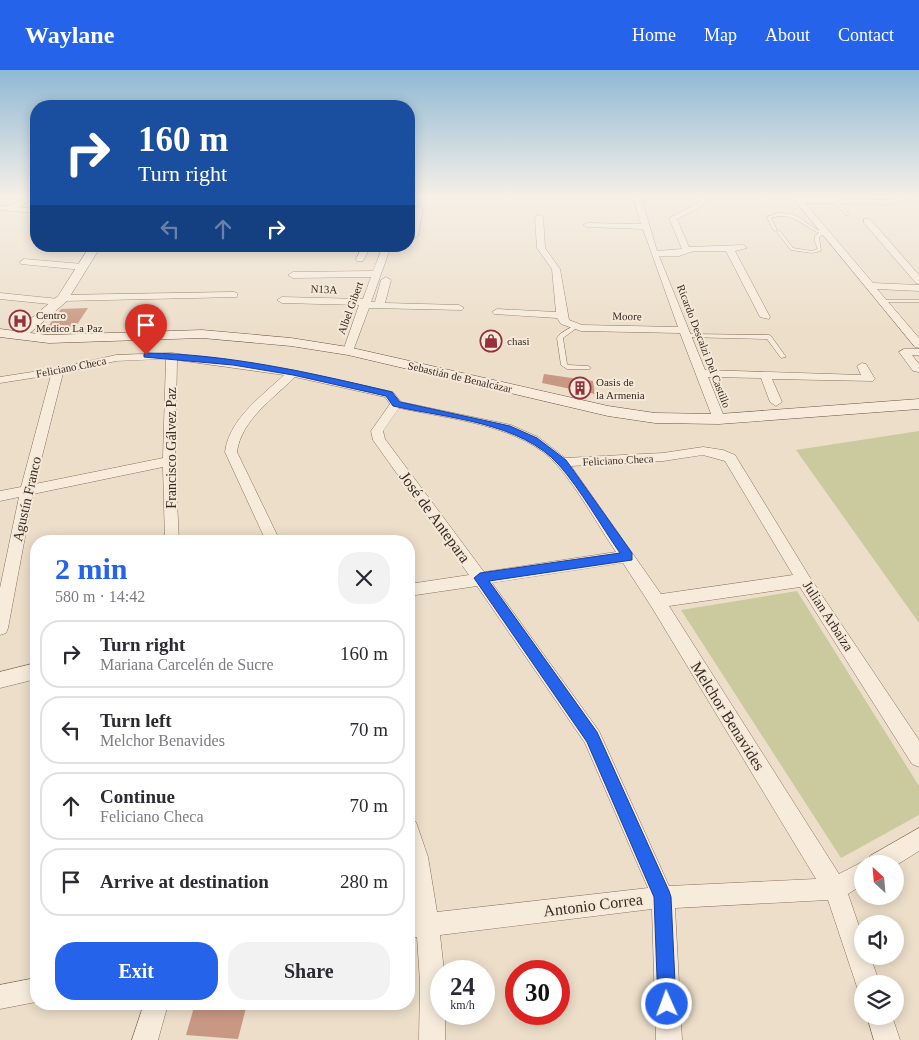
<!DOCTYPE html>
<html lang="en">
<head>
<meta charset="utf-8">
<style>
  :root { --surface:#fff; --page:#f2f2f3; --text:#2b2b33; --muted:#7c7c81; --line:#e1e1e2; --accent:#2563eb }
  body { margin:0; font-family:Georgia,serif; background:var(--page); color:var(--text); height:100vh; display:flex; flex-direction:column; font-size:19px; white-space:nowrap }
  * { box-sizing:border-box; margin:0 }
  p { font-size:16px; color:var(--muted) }
  .icon { flex:none; width:28px; height:28px; fill:none; stroke:currentColor; stroke-width:2; stroke-linecap:round; stroke-linejoin:round }
  .map { position:relative; flex:1; overflow:hidden }
  .details { position:absolute; left:30px; top:465px; width:385px; height:475px; display:flex; flex-direction:column; background:var(--surface); border-radius:20px; box-shadow:0 2px 12px #0003 }
  .details>* { flex:none }
  .top-card { position:absolute; left:30px; top:30px; width:385px; height:152px; border-radius:20px; box-shadow:0 2px 12px #0003; background:#1a4fa0; color:#fff; overflow:hidden }
  .needle { width:32px; rotate:334deg }
  .tools { position:absolute; left:854px; top:785px; display:grid; gap:10px }
  .tools a { display:grid; place-items:center; width:50px; height:50px; border-radius:50%; background:var(--surface); box-shadow:0 2px 12px #0003; font-size:25px }
  .speed { position:absolute; left:430px; top:890px; display:flex; gap:10px; font-size:25px; font-weight:700; text-align:center }
  .speed>* { display:grid; place-content:center; width:65px; height:65px; border-radius:50%; background:var(--surface); box-shadow:0 2px 12px #0003; line-height:1 }
  .speed small { font-size:12px; font-weight:400 }
  .speed .limit { border:8px solid #d22; background:#fff; color:#111 }
  .pin { position:absolute; display:grid; place-items:center; width:42px; height:42px; color:#fff; margin:-51px -21px; border-radius:50% 50% 50% 0; rotate:-45deg; box-shadow:0 0 5px #0007 }
  .pin .icon { rotate:45deg }
  .me { position:absolute; width:55px; margin:-28px; rotate:358deg; stroke-linejoin:round; filter:drop-shadow(0 0 4px #0008) }
  .turn { display:flex; align-items:center; gap:18px; height:105px; padding:0 25px; font-size:22px }
  .turn .icon { width:65px; height:65px; stroke-width:2.5 }
  .turn b { display:block; font-size:35px; line-height:42px }
  .lanes { display:flex; align-items:center; height:48px; padding:0 25px; background:#0003; justify-content:center; gap:25px; direction:ltr }
  .lanes .off { opacity:.35 }
  .round { display:grid; place-items:center; flex:none; width:52px; height:52px; border-radius:20px; background:var(--page) }
  .overview { display:flex; align-items:center; justify-content:space-between; height:85px; padding:0 25px }
  h1 { font-size:30px; font-weight:700; line-height:38px; color:var(--accent) }
  .action { display:flex; gap:10px; margin-top:auto; padding:10px 25px }
  .action a { flex:1; height:58px; border-radius:20px; background:var(--accent); color:#fff; font-size:20px; font-weight:700; line-height:58px; text-align:center }
  .action a+a { background:var(--page); color:var(--text) }
  ul { padding:0; list-style:none }
  li { display:flex; align-items:center; gap:15px; height:68px; margin:0 10px 8px; padding:0 15px; border:2px solid var(--line); border-radius:20px }
  li div { flex:1 }
  li b { display:block; font-size:19px }
  li em { font-style:normal }
  header { display:flex; align-items:center; gap:30px; box-sizing:border-box; height:70px; padding:0 25px; background:var(--accent); color:#fff }
  header strong { font-size:24px }
  nav { display:flex; gap:28px; margin-inline-start:auto; font-size:18px }
  .map>svg:first-child { display:block }
</style>
</head>
<body>
<header>
<strong>Waylane</strong>
<nav><a>Home</a><a>Map</a><a>About</a><a>Contact</a></nav>
</header>
<div class="map">
<svg width="919" height="970" viewBox="0 0 919 970">
  <rect width="100%" height="100%" fill="#ecdec9"/>
  <!-- green -->
  <g fill="#caca9e">
    <path d="M919,361V553L796,380Z"/>
    <path d="M797,521L919,716V745L841,788L681,540Z"/>
  </g>
  <!-- building -->
  <g fill="#c89882">
    <path d="M88,238L76,256L47,258L61,239Z"/>
    <path d="M544,304L593,311L595,324L542,313Z"/>
    <path d="M195,934H247L238,969L186,965Z"/>
  </g>
  <g fill="none" stroke-linecap="round" stroke-linejoin="round">
    <!-- lane casing -->
    <g stroke="#88705f" stroke-width="1">
      <g id="lane">
        <path d="M834,130H836L848,143V145H846L834,132Z"/>
        <path d="M777,143C783,143 788,143 794,145C805,149 815,163 826,161V163L819,167L821,181L812,183L791,180L777,162L778,161H780L793,178L812,181L818,179L815,172V166L819,163C801,155 792,141 771,148L777,160L774,161L767,147Z"/>
        <path d="M881,230H919V232H883L881,231Z"/>
        <path d="M573,256L578,257L563,268L567,294L568,295L588,296L590,297V299H567L561,295L557,268L560,264Z"/>
        <path d="M688,264L769,265L771,266L786,287L781,288L767,269L686,267V265Z"/>
      </g>
    </g>
    <!-- street casing -->
    <g stroke="#88705f" stroke-width="1">
      <g id="street">
        <path d="M26,127H35L18,137L36,139V143L0,140V136H9Z"/>
        <path d="M633,127H641L657,181L682,179L669,148L700,132L696,127H704L708,133L677,149L689,177L743,175L747,178L735,181L770,247L769,249L760,247L726,181H694L679,186H659L705,300L861,305L857,296L862,293L866,294L875,309L873,311L772,309L782,332L776,336L770,332L761,308L708,307L725,349L719,353L713,349L680,263L581,261L561,254L557,248L494,244L492,242L497,239L556,242L552,199L537,178L535,147L539,145L543,147L545,178L560,199L569,250L582,255L678,257L643,159L587,157L583,155L587,153L641,154Z"/>
        <path d="M792,127L888,130L919,127L888,134L805,133L873,213L919,215V221L877,219L919,268V278L915,277Z"/>
        <path d="M419,136L423,138L418,166L409,171L415,138Z"/>
        <path d="M864,149H870L919,205V214L916,213L864,153Z"/>
        <path d="M249,176H266L245,181V177Z"/>
        <path d="M363,176H371L363,191H357L356,189Z"/>
        <path d="M383,176H391L371,232H375L381,210L386,207L391,210L385,233L459,235L464,238L462,240L369,238L353,281L348,284L343,281L359,235L282,233L277,230L282,227L363,229L371,207L293,208L288,205L293,202L373,201Z"/>
        <path d="M24,189L83,194L87,197L83,200L21,194L20,192Z"/>
        <path d="M234,222L237,223V227L63,231L62,234L59,235L0,229V223L59,229L60,226L63,225Z"/>
        <path d="M904,279H919V285H912L919,294V302L913,301L899,282Z"/>
        <path d="M172,283L293,300L393,322L401,332L511,355L538,367L565,388L663,383L703,377L723,380L735,385L809,506L919,670V697L912,694L800,517L669,536L839,804L862,792L866,794H862V815L848,824L862,865V886H870L880,914H862V924L859,923L828,830L675,838L682,970H656L652,839L440,865L444,901H441V944H445V970H419L420,912L417,867L409,868V846L415,845L409,800V749L416,752L428,787L437,842L648,818L585,673L477,516L409,526V514L469,505L373,370L371,361L390,334L385,327L295,307C274,328 241,350 237,382L280,471H266L225,382C229,349 262,326 284,305L177,290L175,391L179,471H165L163,397L33,424L8,558L6,563L0,565V518L19,427L0,431V421L21,417L51,305L0,313V307L58,298L116,285ZM166,289L163,388L35,414L63,303L116,291ZM399,338C449,349 524,355 558,396C580,422 597,454 616,482L484,502L385,369L383,361ZM703,385L725,391L793,505L661,524L571,396L663,391ZM623,493L651,536L816,809L669,816L599,661L492,513Z"/>
        <path d="M36,593V609L0,618V602Z"/>
        <path d="M919,758V781L895,796V794H867L870,786Z"/>
        <path d="M36,908V932L0,939V915Z"/>
        <path d="M144,934H168L158,970H132Z"/>
        <path d="M867,946H892L900,970H874Z"/>
      </g>
    </g>
    <!-- secondary casing -->
    <g stroke="#6a5242" stroke-width="1">
      <path id="secondary" d="M90,176H101L67,231L30,263L49,265L202,260L291,268L348,277L608,336L655,343L719,344L919,329V339L719,354L655,353L608,346L348,285L291,276L202,268L49,273L0,267V259L16,261L58,226Z"/>
    </g>
    <!-- lane -->
    <use href="#lane" fill="#f7ecdc" fill-rule="evenodd"/>
    <!-- street -->
    <use href="#street" fill="#f7ecdc" fill-rule="evenodd"/>
    <!-- secondary -->
    <use href="#secondary" fill="#f7ecdc" fill-rule="evenodd"/>
  </g>
  <!-- sky -->
  <linearGradient id="sky" x2="0" y2="1"><stop stop-color="#8fb9d5"/><stop offset="0.48" stop-color="#f6f0e7"/><stop offset="1" stop-color="#f6f0e7" stop-opacity="0"/></linearGradient>
  <rect width="919" height="263" fill="url(#sky)"/>
  <!-- route -->
  <path fill="#2563eb" stroke="#184099" d="M146,283C229,284 312,303 392,322L400,332L510,356L537,368L566,390L632,483V490L489,511L597,662L669,821L671,827L676,934L674,941L667,943L661,941L658,934L654,827L587,672L474,508L480,503L620,483C601,456 581,420 559,395C521,352 446,348 393,336L386,326L293,305L233,295L144,287V284Z"/>
  <!-- icons -->
  <defs>
    <g id="hospital-ring" transform="scale(1.125)"><circle r="9.5" fill="#f4e9d9" stroke="#93323d" stroke-width="1.5"/><path d="M-5-5h3v3.5h4V-5h3V5h-3V1.5h-4V5h-3Z" fill="#93323d"/></g>
    <g id="shop-ring" transform="scale(1.125)"><circle r="9.5" fill="#f4e9d9" stroke="#93323d" stroke-width="1.5"/><path d="M-5-2.5h2.3a2.7 3.5 0 0 1 5.4 0H5L5.5 6h-11ZM-1.5-2.5h3a1.5 2.3 0 0 0-3 0Z" fill="#93323d"/></g>
    <g id="building-ring" transform="scale(1.125)"><circle r="9.5" fill="#f4e9d9" stroke="#93323d" stroke-width="1.5"/><path d="M-4-6H4V6H1V3H-1V6H-4ZM-2.5-4.3h1.7v1.8h-1.7ZM.8-4.3h1.7v1.8H.8ZM-2.5-1h1.7V.8h-1.7ZM.8-1h1.7V.8H.8Z" fill="#93323d"/></g>
  </defs>
  <g fill-rule="evenodd">
    <use href="#hospital-ring" x="20" y="251"/>
    <use href="#shop-ring" x="491" y="271"/>
    <use href="#building-ring" x="580" y="318"/>
  </g>
  <g text-anchor="middle" dominant-baseline="central" stroke-width="4" stroke-linejoin="round" paint-order="stroke">
    <!-- far-street labels -->
    <g font-size="11" fill="#392b21" stroke="#f4e9d9">
      <text transform="translate(324 219) rotate(2)">N13A</text>
      <text transform="translate(350 238) rotate(-70)">Albel Gibert</text>
      <text transform="translate(627 246) rotate(1)">Moore</text>
      <text transform="translate(704 276) rotate(69)">Ricardo Descalzi Del Castillo</text>
      <text transform="translate(71 297) rotate(-11)">Feliciano Checa</text>
      <text transform="translate(460 307) rotate(13)">Sebastián de Benalcázar</text>
      <text transform="translate(618 390) rotate(-3)">Feliciano Checa</text>
    </g>
    <!-- far-poi labels -->
    <g font-size="11" fill="#392b21" stroke="#f4e9d9" text-anchor="start">
      <text x="36" y="245">Centro<tspan x="36" dy="13">Medico La Paz</tspan></text>
      <text x="507" y="271">chasi</text>
      <text x="596" y="312">Oasis de<tspan x="596" dy="13">la Armenia</tspan></text>
    </g>
    <!-- street labels -->
    <g font-size="14" fill="#392b21" stroke="#f4e9d9">
      <text transform="translate(171 378) rotate(-90)">Francisco Gálvez Paz</text>
      <text transform="translate(27 429) rotate(-77)">Agustín Franco</text>
      <text transform="translate(828 546) rotate(57)">Julian Arbaiza</text>
    </g>
    <!-- near-street labels -->
    <g font-size="16" fill="#392b21" stroke="#f4e9d9">
      <text transform="translate(435 447) rotate(54)">José de Antepara</text>
      <text transform="translate(728 646) rotate(58)">Melchor Benavides</text>
      <text transform="translate(593 835) rotate(-7)">Antonio Correa</text>
    </g>
  </g>
</svg>
<div class="tools">
<a><svg class="needle" viewBox="-14 -14 28 28"><path d="M0-13l5 13h-10z" fill="#e53935"/><path d="M0 13l5-13h-10z" fill="#7c7c81"/></svg></a>
<a><svg class="icon" aria-label="sound" viewBox="0 0 24 24"><path d="M4 9h4l5-4v14l-5-4H4zM17 9q2 3 0 6"/></svg></a>
<a><svg class="icon" aria-label="layers" viewBox="0 0 24 24"><path d="M12 4l9 5-9 5-9-5zM3 14l9 5 9-5"/></svg></a>
</div>
<div class="speed"><div>24<small>km/h</small></div><div class="limit">30</div></div>
<div class="pin" style="left:146px;top:285px;background:#d93025"><svg class="icon" aria-label="arrive" viewBox="0 0 24 24"><path d="M6 21V4h12l-3 4 3 4H6"/></svg></div>
<svg class="me" style="left:667px;top:934px" viewBox="-20 -20 40 40"><circle r="17" fill="#2563eb" stroke="#fff" stroke-width="3"/><path d="M0-11L8 9 0 5-8 9z" fill="#fff"/></svg>
<div class="top-card">
<div class="turn"><svg class="icon" aria-label="right" viewBox="0 0 24 24"><path d="M7 20v-9h11M14 6l5 5-5 5"/></svg><div><b>160 m</b>Turn right</div></div>
<div class="lanes"><svg class="icon off" aria-label="left" viewBox="0 0 24 24"><path d="M17 20v-9H6M10 6l-5 5 5 5"/></svg><svg class="icon off" aria-label="ahead" viewBox="0 0 24 24"><path d="M12 20V5M6 11l6-6 6 6"/></svg><svg class="icon" aria-label="right" viewBox="0 0 24 24"><path d="M7 20v-9h11M14 6l5 5-5 5"/></svg></div>
</div>
<section class="details">
<div class="overview"><div><h1>2 min</h1><p>580 m · 14:42</p></div><a class="round"><svg class="icon" aria-label="close" viewBox="0 0 24 24"><path d="M6 6l12 12M18 6L6 18"/></svg></a></div>
<ul>
<li><svg class="icon" aria-label="right" viewBox="0 0 24 24"><path d="M7 20v-9h11M14 6l5 5-5 5"/></svg><div><b>Turn right</b><p>Mariana Carcelén de Sucre</p></div><em>160 m</em></li>
<li><svg class="icon" aria-label="left" viewBox="0 0 24 24"><path d="M17 20v-9H6M10 6l-5 5 5 5"/></svg><div><b>Turn left</b><p>Melchor Benavides</p></div><em>70 m</em></li>
<li><svg class="icon" aria-label="ahead" viewBox="0 0 24 24"><path d="M12 20V5M6 11l6-6 6 6"/></svg><div><b>Continue</b><p>Feliciano Checa</p></div><em>70 m</em></li>
<li><svg class="icon" aria-label="arrive" viewBox="0 0 24 24"><path d="M6 21V4h12l-3 4 3 4H6"/></svg><div><b>Arrive at destination</b></div><em>280 m</em></li>
</ul>
<div class="action"><a>Exit</a><a>Share</a></div>
</section>
</div>
</body>
</html>
